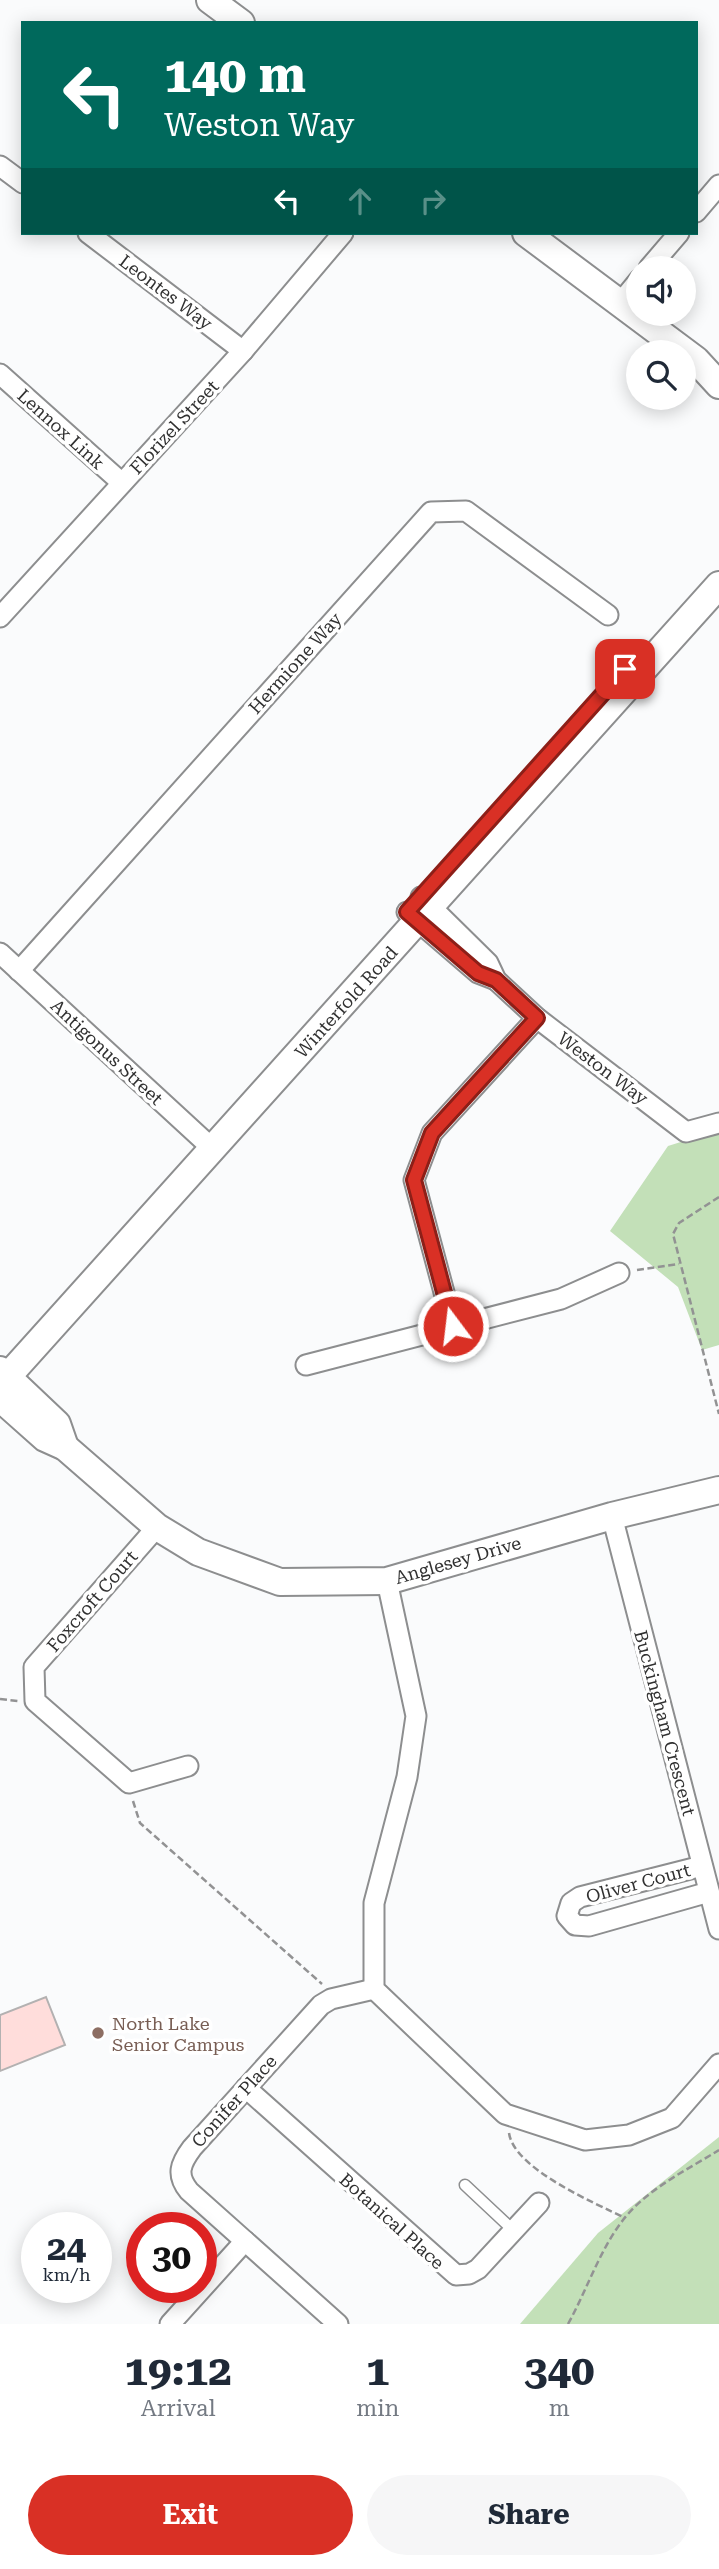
<!DOCTYPE html>
<html lang="en">
<head>
<meta charset="utf-8">
<style>
  :root { --surface:#fff; --page:#f6f6f7; --text:#1f2937; --muted:#747a83; --accent:#d93025 }
  body { margin:0; font-family:"Roboto Serif",serif; background:var(--page); color:var(--text); height:100vh; display:flex; flex-direction:column; font-size:26px; white-space:nowrap }
  * { box-sizing:border-box; margin:0 }
  p { font-size:23px; color:var(--muted) }
  .icon { flex:none; width:38px; height:38px; fill:none; stroke:currentColor; stroke-width:2; stroke-linecap:round; stroke-linejoin:round }
  .map { position:relative; height:2324px; overflow:hidden }
  .drawer { display:flex; flex-direction:column; background:var(--surface); flex:1 }
  .drawer>* { flex:none }
  .hud { position:absolute; left:21px; top:21px; width:677px; height:214px; border-radius:0px; box-shadow:0 4px 18px #0003; background:#00695c; color:#fff; overflow:hidden }
  .controls { position:absolute; left:626px; top:256px; display:grid; gap:14px }
  .controls a { display:grid; place-items:center; width:70px; height:70px; border-radius:50%; background:var(--surface); box-shadow:0 4px 18px #0003; font-size:35px }
  .speed { position:absolute; left:21px; top:2212px; display:flex; gap:14px; font-size:35px; font-weight:700; text-align:center }
  .speed>* { display:grid; place-content:center; width:91px; height:91px; border-radius:50%; background:var(--surface); box-shadow:0 4px 18px #0003; line-height:1 }
  .speed small { font-size:18px; font-weight:400 }
  .speed .limit { border:10px solid #d22; background:#fff; color:#111 }
  .pin { position:absolute; display:grid; place-items:center; width:60px; height:60px; color:#fff; margin:-30px; border-radius:14px; box-shadow:0 4px 10px #0006 }
  .me { position:absolute; width:77px; margin:-38px; rotate:345deg; stroke-linejoin:round; filter:drop-shadow(0 0 5px #0008) }
  .turn { display:flex; align-items:center; gap:24px; height:147px; padding:0 28px; font-size:32px }
  .turn .icon { width:91px; height:91px; stroke-width:2.5 }
  .turn b { display:block; font-size:49px; line-height:60px }
  .lanes { display:flex; align-items:center; height:66px; padding:0 28px; background:#0003; justify-content:center; gap:35px; direction:ltr }
  .lanes .off { opacity:.35 }
  .eta { display:flex; justify-content:space-evenly; align-items:center; height:119px; text-align:center }
  .eta b { font-size:42px; font-weight:700; line-height:49px }
  .action { display:flex; gap:14px; margin-top:auto; padding:14px 28px }
  .action a { flex:1; height:80px; border-radius:42px; background:var(--accent); color:#fff; font-size:28px; font-weight:700; line-height:80px; text-align:center }
  .action a+a { background:var(--page); color:var(--text) }
  .map>svg:first-child { display:block }
</style>
</head>
<body>
<div class="map">
<svg width="719" height="2324" viewBox="0 0 719 2324">
  <rect width="100%" height="100%" fill="#fafbfc"/>
  <!-- green -->
  <g fill="#c3e0b8">
    <path d="M719,1130V1345L702,1350L678,1287L610,1231L668,1146Z"/>
    <path d="M719,2137V2324H520L598,2233Z"/>
  </g>
  <!-- building -->
  <path fill="#ffdddb" stroke="#b3b1b1" stroke-width="2" d="M46,1997L65,2045L0,2071V2015Z"/>
  <g fill="none" stroke-linecap="round" stroke-linejoin="round">
    <!-- lane casing -->
    <g stroke="#8d8e8f" stroke-width="13">
      <path id="lane" d="M465,2185L513,2230"/>
    </g>
    <!-- street casing -->
    <g stroke="#8d8e8f" stroke-width="23">
      <g id="street">
        <path d="M0,166L23,183"/>
        <path d="M696,212L719,185"/>
        <path d="M88,233L243,351"/>
        <path d="M649,268L679,233"/>
        <path d="M621,302L639,280"/>
        <path d="M0,374L122,483"/>
        <path d="M0,617L243,351L343,233"/>
        <path d="M421,897L488,963L496,980L537,1018L686,1132L719,1123"/>
        <path d="M407,912L478,973L496,980"/>
        <path d="M0,953L214,1150"/>
        <path d="M19,971L431,512L466,511L608,615"/>
        <path d="M453,1326L414,1180L432,1133L537,1018"/>
        <path d="M306,1365L561,1299L619,1273"/>
        <path d="M612,1516L719,1929"/>
        <path d="M157,1527L34,1667L35,1701L129,1783L188,1766"/>
        <path d="M387,1581L416,1716L407,1777L374,1903V1989L505,2114L585,2140L629,2135L672,2118L719,2064"/>
        <path d="M702,1866L580,1897L571,1903L567,1916L575,1925L589,1926L709,1892"/>
        <path d="M246,2088L456,2275L469,2274L478,2269L539,2203"/>
        <path d="M170,2324L245,2241"/>
        <path d="M338,2324L189,2191C176,2175 180,2164 192,2148L321,2005L331,1999L374,1989"/>
      </g>
    </g>
    <!-- secondary casing -->
    <g stroke="#8d8e8f" stroke-width="30">
      <g id="secondary">
        <path d="M210,0L241,23"/>
        <path d="M526,233L696,360L719,385"/>
        <path d="M0,1370L57,1424L65,1447"/>
        <path d="M0,1385L719,585"/>
        <path d="M0,1398L45,1438L65,1447L157,1527L198,1552L280,1582L387,1581L612,1516L719,1490"/>
      </g>
    </g>
    <!-- path -->
    <g stroke="#929293" stroke-width="2.5" stroke-dasharray="7 3.5" stroke-linecap="butt">
      <path d="M719,1197L679,1223L673,1234L719,1414"/>
      <path d="M637,1270L679,1264"/>
      <path d="M0,1699L18,1701"/>
      <path d="M133,1801L140,1823L322,1984"/>
      <path d="M509,2133C514,2169 595,2203 625,2218"/>
      <path d="M568,2324C587,2290 599,2251 623,2220C647,2189 687,2170 719,2150"/>
    </g>
    <!-- lane -->
    <use href="#lane" stroke="#fff" stroke-width="10"/>
    <!-- street -->
    <use href="#street" stroke="#fff" stroke-width="19"/>
    <!-- secondary -->
    <use href="#secondary" stroke="#fff" stroke-width="26"/>
  </g>
  <g fill="none" stroke-linecap="round" stroke-linejoin="round">
    <!-- route casing -->
    <g stroke="#8d1f18" stroke-width="18">
      <path id="route" d="M453,1326L414,1180L432,1133L537,1018L496,980L478,973L407,912L625,669"/>
    </g>
    <!-- route -->
    <use href="#route" stroke="#d93025" stroke-width="12"/>
  </g>
  <!-- markers -->
  <circle fill="#8d6e63" stroke="#fff" stroke-width="2.5" cx="98" cy="2033" r="7"/>
  <g text-anchor="middle" dominant-baseline="central" stroke-width="7" stroke-linejoin="round" paint-order="stroke">
    <!-- street labels -->
    <g font-size="18" fill="#313131" stroke="#fff">
      <text transform="translate(166 292) rotate(37)">Leontes Way</text>
      <text transform="translate(174 427) rotate(-47)">Florizel Street</text>
      <text transform="translate(61 429) rotate(42)">Lennox Link</text>
      <text transform="translate(295 663) rotate(-48)">Hermione Way</text>
      <text transform="translate(346 1002) rotate(-48)">Winterfold Road</text>
      <text transform="translate(107 1052) rotate(43)">Antigonus Street</text>
      <text transform="translate(603 1068) rotate(37)">Weston Way</text>
      <text transform="translate(458 1560) rotate(-16)">Anglesey Drive</text>
      <text transform="translate(92 1601) rotate(-49)">Foxcroft Court</text>
      <text transform="translate(665 1723) rotate(75)">Buckingham Crescent</text>
      <text transform="translate(638 1883) rotate(-15)">Oliver Court</text>
      <text transform="translate(234 2101) rotate(-48)">Conifer Place</text>
      <text transform="translate(392 2221) rotate(42)">Botanical Place</text>
    </g>
    <!-- education labels -->
    <g font-size="18" fill="#785e54" stroke="#fff" text-anchor="start">
      <text x="112" y="2023">North Lake<tspan x="112" dy="21">Senior Campus</tspan></text>
    </g>
  </g>
</svg>
<div class="controls">
<a><svg class="icon" aria-label="sound" viewBox="0 0 24 24"><path d="M4 9h4l5-4v14l-5-4H4zM17 9q2 3 0 6"/></svg></a>
<a><svg class="icon" aria-label="search" viewBox="0 0 24 24"><circle cx="10" cy="10" r="6"/><path d="M15 15l6 6"/></svg></a>
</div>
<div class="speed"><div>24<small>km/h</small></div><div class="limit">30</div></div>
<div class="pin" style="left:625px;top:669px;background:#d93025"><svg class="icon" aria-label="arrive" viewBox="0 0 24 24"><path d="M6 21V4h12l-3 4 3 4H6"/></svg></div>
<svg class="me" style="left:453px;top:1326px" viewBox="-20 -20 40 40"><circle r="17" fill="#d93025" stroke="#fff" stroke-width="3"/><path d="M0-11L8 9 0 5-8 9z" fill="#fff"/></svg>
<div class="hud">
<div class="turn"><svg class="icon" aria-label="left" viewBox="0 0 24 24"><path d="M17 20v-9H6M10 6l-5 5 5 5"/></svg><div><b>140 m</b>Weston Way</div></div>
<div class="lanes"><svg class="icon" aria-label="left" viewBox="0 0 24 24"><path d="M17 20v-9H6M10 6l-5 5 5 5"/></svg><svg class="icon off" aria-label="ahead" viewBox="0 0 24 24"><path d="M12 20V5M6 11l6-6 6 6"/></svg><svg class="icon off" aria-label="right" viewBox="0 0 24 24"><path d="M7 20v-9h11M14 6l5 5-5 5"/></svg></div>
</div>
</div>
<section class="drawer">
<div class="eta">
<div><b>19:12</b><p>Arrival</p></div>
<div><b>1</b><p>min</p></div>
<div><b>340</b><p>m</p></div>
</div>
<div class="action"><a>Exit</a><a>Share</a></div>
</section>
</body>
</html>
